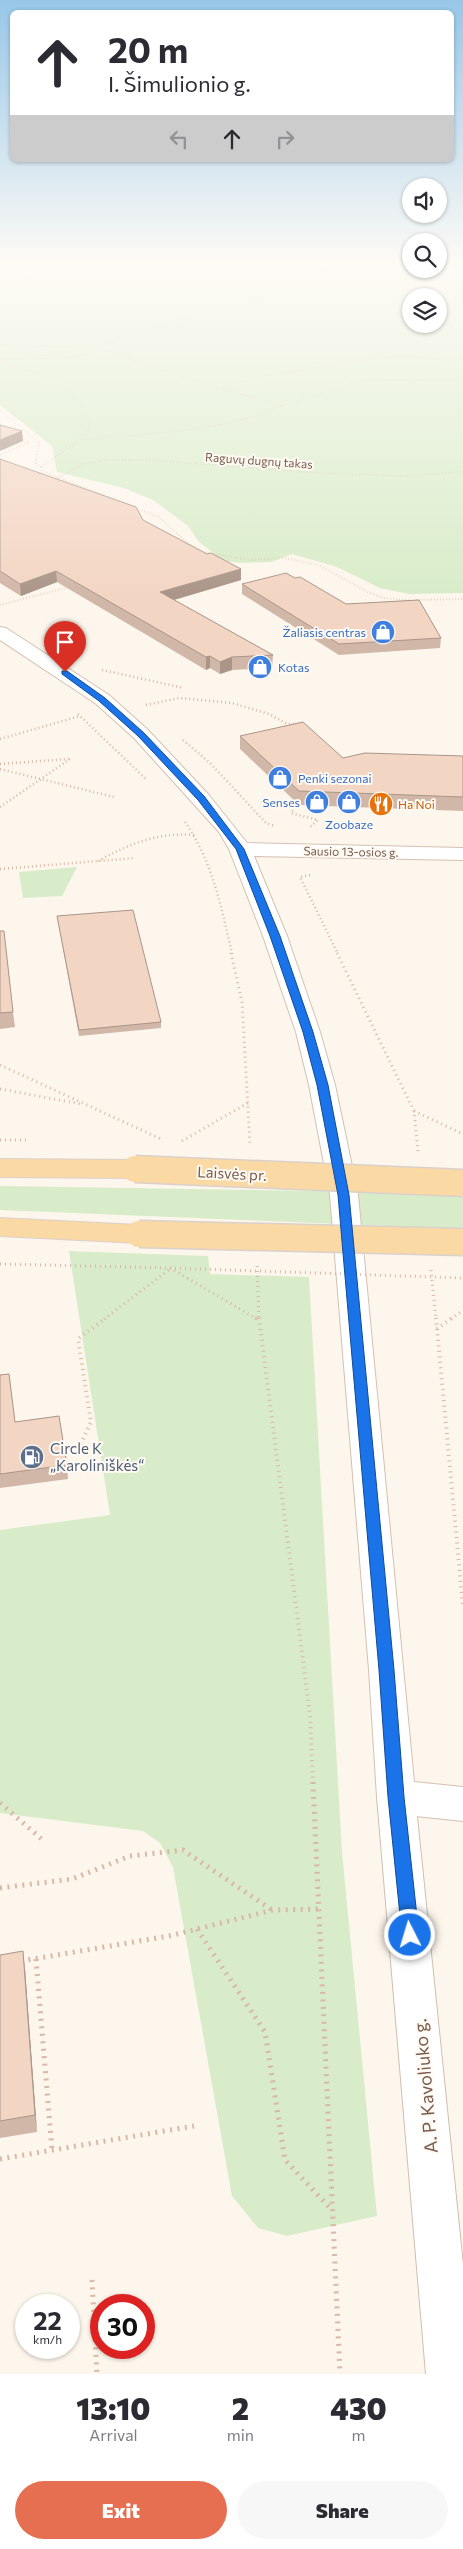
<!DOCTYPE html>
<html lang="en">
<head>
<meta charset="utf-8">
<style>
  :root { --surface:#fff; --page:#f7f7f7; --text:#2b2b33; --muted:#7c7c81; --accent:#e76f51 }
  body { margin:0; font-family:Commissioner,sans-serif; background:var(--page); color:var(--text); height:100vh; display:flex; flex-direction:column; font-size:19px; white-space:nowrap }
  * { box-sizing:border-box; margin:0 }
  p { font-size:16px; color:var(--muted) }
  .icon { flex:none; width:28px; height:28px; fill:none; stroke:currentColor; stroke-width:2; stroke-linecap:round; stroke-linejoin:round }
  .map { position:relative; height:2374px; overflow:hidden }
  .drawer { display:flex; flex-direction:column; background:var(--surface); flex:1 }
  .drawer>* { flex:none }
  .banner { position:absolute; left:10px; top:10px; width:444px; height:152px; border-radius:8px; box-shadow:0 1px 4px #0004; background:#fff; color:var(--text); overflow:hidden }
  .tools { position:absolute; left:402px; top:178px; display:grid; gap:10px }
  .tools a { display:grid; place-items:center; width:45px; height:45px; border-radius:50%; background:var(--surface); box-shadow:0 1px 4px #0004; font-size:25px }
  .speed { position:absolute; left:15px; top:2294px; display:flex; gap:10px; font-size:25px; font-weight:700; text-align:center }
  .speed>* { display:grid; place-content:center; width:65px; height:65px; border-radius:50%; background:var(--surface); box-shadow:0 1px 4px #0004; line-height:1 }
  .speed small { font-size:12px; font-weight:400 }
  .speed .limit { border:8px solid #d22; background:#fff; color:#111 }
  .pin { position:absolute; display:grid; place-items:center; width:42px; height:42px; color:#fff; margin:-51px -21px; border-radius:50% 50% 50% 0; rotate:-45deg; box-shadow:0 0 5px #0007 }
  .pin .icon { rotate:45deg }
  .me { position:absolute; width:55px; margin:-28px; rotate:355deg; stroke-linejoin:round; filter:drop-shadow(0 0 4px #0008) }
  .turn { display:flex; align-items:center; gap:18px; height:105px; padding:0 15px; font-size:22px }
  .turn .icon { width:65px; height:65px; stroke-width:2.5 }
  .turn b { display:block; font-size:35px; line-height:42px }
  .lanes { display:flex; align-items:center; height:48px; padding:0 15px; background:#0003; justify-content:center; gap:25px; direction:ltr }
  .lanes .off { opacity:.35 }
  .eta { display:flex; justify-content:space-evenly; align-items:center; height:85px; text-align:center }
  .eta b { font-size:30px; font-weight:800; line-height:35px }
  .button { display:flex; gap:10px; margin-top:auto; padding:10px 15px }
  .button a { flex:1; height:58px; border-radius:30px; background:var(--accent); color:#fff; font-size:20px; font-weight:800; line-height:58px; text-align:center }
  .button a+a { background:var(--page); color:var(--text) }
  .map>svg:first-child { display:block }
</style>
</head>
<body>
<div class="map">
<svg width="463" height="2374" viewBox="0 0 463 2374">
  <rect width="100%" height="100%" fill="#fdf6ec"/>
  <!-- green -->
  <g fill="#d8ecc9" fill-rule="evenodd">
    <path d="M0,266H411V269H439V266H463V593L409,594L380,588L337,567L292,554L271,562L241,563L223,561L198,541L188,526L153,500L124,488L57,472L52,446L0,405ZM411,296H439V324H411Z"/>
    <path d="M77,867L62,896L23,898L19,872Z"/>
    <path d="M0,1186L379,1192L463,1196V1229L0,1210Z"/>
    <path d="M69,1251L208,1256L210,1274L309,1277L342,1852L377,2216L287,2236L258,2228L232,2196L173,1867L160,1843L143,1831L0,1813V1530L110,1515Z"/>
  </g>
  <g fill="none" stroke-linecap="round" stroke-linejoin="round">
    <!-- street casing -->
    <g stroke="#d1beb0" stroke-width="2">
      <path id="street" d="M396,1780L410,1785L415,1797L463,2265V2374H426L377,1797L382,1785Z"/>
    </g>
    <!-- secondary casing -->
    <g stroke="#d6c0b0" stroke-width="2">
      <path id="secondary" d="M0,627L6,628L109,695L148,730L208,794L247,843L463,848V860L254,856L287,936L320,1032L335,1085L358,1195L414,1782L463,1787V1821L396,1814L382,1809L377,1797L369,1670L330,1195L309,1085L296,1032L263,936L229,849L219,832L134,738L95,703L0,640Z"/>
    </g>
    <!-- primary casing -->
    <g stroke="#dad1cd" stroke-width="2">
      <g id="primary">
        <path d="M0,1159L135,1160L145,1163L149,1169L145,1175L135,1178L0,1177Z"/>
        <path d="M0,1218L139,1225L149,1227L153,1234L149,1241L139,1243L0,1236Z"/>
      </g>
    </g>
    <!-- path-far5 -->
    <g stroke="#d9b8a5" stroke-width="1" stroke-dasharray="0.5 2" stroke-linecap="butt">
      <path d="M246,266H272"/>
      <path d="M285,266L463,283"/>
      <path d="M439,269L463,267"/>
      <path d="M371,272L438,269"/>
      <path d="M0,287L69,266"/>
      <path d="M0,345L100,348L170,373L282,406C219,433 148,433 81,440"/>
      <path d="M0,360L64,358L88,354L134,332L227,308L324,287L326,269"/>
      <path d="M0,362L55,379L87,412L90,420L89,428L76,443"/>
      <path d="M222,387L258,377L368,359L403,356L463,362"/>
      <path d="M282,406L360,381L463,379"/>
      <path d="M0,410L39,443"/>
      <path d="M19,435L29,442L27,443"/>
    </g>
    <!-- path-far4 -->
    <g stroke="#d9b8a5" stroke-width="2" stroke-dasharray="0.5 2.5" stroke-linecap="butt">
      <path d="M39,442L36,463L41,467"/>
      <path d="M78,442L41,467L42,471L159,517L192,547"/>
      <path d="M0,455L29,442"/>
      <path d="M57,478L84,464L108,460H147L317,473L407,476L463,472"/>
      <path d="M196,551L250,560L284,558L318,565L370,593L384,598L410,600"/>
      <path d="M416,600L463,599"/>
      <path d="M0,605L69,587"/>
    </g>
    <!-- path-far3 -->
    <g stroke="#d9b8a5" stroke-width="2.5" stroke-dasharray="1 3" stroke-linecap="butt">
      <path d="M102,670L184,688"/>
      <path d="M146,705L179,698L232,703L269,714L287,724H294"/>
      <path d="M78,714L146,779"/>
      <path d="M0,739L80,716"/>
      <path d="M183,740L210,763L266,823L275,826"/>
      <path d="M0,764L69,759"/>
      <path d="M0,769L114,797"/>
      <path d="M0,807L70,759"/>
      <path d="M295,807L291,813L318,820L310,827"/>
      <path d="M185,822C212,860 222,909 232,954"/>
      <path d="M98,861C129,844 158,832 194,835"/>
      <path d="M0,869L135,858"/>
      <path d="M310,875L300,877L338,954"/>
    </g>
    <!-- path-far2 -->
    <g stroke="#d9b8a5" stroke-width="3" stroke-dasharray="1 4" stroke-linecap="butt">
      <path d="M231,953L242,1002L250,1145"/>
      <path d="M337,953L414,1111L418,1152"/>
      <path d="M0,1065L161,1139"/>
      <path d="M0,1089L81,1104"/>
      <path d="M414,1111L463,1134"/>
      <path d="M0,1140H27"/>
      <path d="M182,1141L248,1103"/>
      <path d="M0,1264L170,1268L257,1319"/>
      <path d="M257,1266L259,1319"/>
      <path d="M431,1270L436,1319"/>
      <path d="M104,1319L170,1269"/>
      <path d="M451,1319L463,1310"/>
    </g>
    <!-- path-far1 -->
    <g stroke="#d9b8a5" stroke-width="4" stroke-dasharray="1 4.5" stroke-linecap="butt">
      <path d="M255,1318L259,1320"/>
      <path d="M259,1318L310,1715L313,1783"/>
      <path d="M436,1318L463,1607"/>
      <path d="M437,1329L452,1318"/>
      <path d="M76,1454L91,1422L78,1339L106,1318"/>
    </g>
    <!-- path -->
    <g stroke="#d9b8a5" stroke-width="5" stroke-dasharray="2 5.5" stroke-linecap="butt">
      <path d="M313,1782L340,2374"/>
      <path d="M0,1803L45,1842"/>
      <path d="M0,1888L72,1879L130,1856L183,1850L272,1910"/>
      <path d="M197,1929L265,2032L285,2160L332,2210"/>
      <path d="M36,1959L52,2150"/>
      <path d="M21,1961L169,1936L273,1910L318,1909"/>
      <path d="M0,2159L194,2126"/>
      <path d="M92,2280L97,2374"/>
    </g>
    <!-- street -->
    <use href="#street" fill="#fff" fill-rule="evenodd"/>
    <!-- secondary -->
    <use href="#secondary" fill="#fff" fill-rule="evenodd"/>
    <!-- primary -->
    <use href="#primary" fill="#fbd9a5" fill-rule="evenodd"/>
    <!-- primary-bridge casing -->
    <g stroke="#dad1cd" stroke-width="29" stroke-linecap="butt">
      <g id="primary-bridge">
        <path d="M135,1169L463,1183"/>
        <path d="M139,1234L463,1242"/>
      </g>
    </g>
    <!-- path-bridge -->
    <path stroke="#d9b8a5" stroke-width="3" stroke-dasharray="1 4" stroke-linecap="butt" d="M170,1268L463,1278"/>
    <!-- primary-bridge -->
    <use href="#primary-bridge" stroke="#fbd9a5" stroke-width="26"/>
  </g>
  <!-- wall -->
  <g fill="#d1b7a8">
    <path d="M0,459L143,520L207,554L241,569V580L174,600L273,655L272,668L232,670L220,674L210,668L206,670L57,582L21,596L0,583Z"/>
    <path d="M242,584L346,604L441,638L440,648L339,655L242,594Z"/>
    <path d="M240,736L343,758L463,756V811L299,805L240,749Z"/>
    <path d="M57,916L161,1022V1028L79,1036Z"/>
    <path d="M0,931L13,1012L15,1027L0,1029Z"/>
    <path d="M0,1375L15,1422L67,1465L68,1479L0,1488Z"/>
    <path d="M0,1955L25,1969L37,2132L0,2138Z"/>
  </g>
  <!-- shaded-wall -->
  <g fill="#aa9588">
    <path d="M22,431L23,441L0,451V440Z"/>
    <path d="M241,569V580L160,604V592Z"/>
    <path d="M56,571L57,582L21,596L20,584Z"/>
    <path d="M210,656V668L206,670V657Z"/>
    <path d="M232,657V670L220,674V662Z"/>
    <path d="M23,1951L25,1969L37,2132L35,2115Z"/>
  </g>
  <!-- building -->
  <g fill="#f3d5c3" stroke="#aa9588">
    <path d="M0,425L22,431L0,440Z"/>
    <path d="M0,459L136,507L143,520L207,554L211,553L241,569L160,592L273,655L232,657L220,662L210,656L206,657L56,571L20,584L0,571Z"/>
    <path d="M286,573L295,578L300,577L346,604L419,600L441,638L339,644L242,584Z"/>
    <path d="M303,722L343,758L365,753L463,756V797L299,791L240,736Z"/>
    <path d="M133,910L161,1022L79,1030L57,916Z"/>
    <path d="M0,931H4L13,1012L0,1013Z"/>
    <path d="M9,1374L15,1422L59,1416L67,1465L0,1474V1375Z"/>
    <path d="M23,1951L35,2115L0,2121V1955Z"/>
  </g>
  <!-- sky -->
  <linearGradient id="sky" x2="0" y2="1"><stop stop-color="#97c7e8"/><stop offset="0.44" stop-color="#fefbf6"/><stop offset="1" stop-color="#fefbf6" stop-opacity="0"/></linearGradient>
  <rect width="463" height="598" fill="url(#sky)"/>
  <!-- route -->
  <path fill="#1a73e8" stroke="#114b97" d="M62,671H67L105,698L144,733L204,796L244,849L280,936L313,1032L328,1085L349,1195L394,1670L404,1797L419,1935L416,1941L410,1943L404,1941L402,1935L388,1797L379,1670L338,1195L317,1085L303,1032L270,936L236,849L198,800L138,736L99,701L62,674Z"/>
  <!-- icons -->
  <defs>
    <g id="shop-disc" transform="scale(1.25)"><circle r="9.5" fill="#3f7fe0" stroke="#fffaf3"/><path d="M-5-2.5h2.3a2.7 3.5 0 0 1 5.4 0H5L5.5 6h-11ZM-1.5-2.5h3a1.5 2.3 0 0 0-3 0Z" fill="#fff"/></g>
    <g id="restaurant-disc" transform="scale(1.25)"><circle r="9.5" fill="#e8710a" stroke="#fffaf3"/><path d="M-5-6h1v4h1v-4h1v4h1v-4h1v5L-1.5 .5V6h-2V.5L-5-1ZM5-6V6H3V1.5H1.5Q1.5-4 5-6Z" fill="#fff"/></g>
    <g id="fuel-disc" transform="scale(1.25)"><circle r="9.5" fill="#5c6f8a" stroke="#fffaf3"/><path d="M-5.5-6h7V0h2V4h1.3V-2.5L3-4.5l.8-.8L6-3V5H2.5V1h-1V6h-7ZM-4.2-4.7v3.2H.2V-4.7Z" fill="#fff"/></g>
  </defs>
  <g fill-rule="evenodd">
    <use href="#shop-disc" x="383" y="632"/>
    <use href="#shop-disc" x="260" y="667"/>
    <use href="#shop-disc" x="280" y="778"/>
    <use href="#shop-disc" x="317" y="802"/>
    <use href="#shop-disc" x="349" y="802"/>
    <use href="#restaurant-disc" x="381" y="804"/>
    <use href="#fuel-disc" x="32" y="1457"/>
  </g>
  <g text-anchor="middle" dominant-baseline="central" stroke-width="4" stroke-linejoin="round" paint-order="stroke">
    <!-- far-street labels -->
    <g font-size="12" fill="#7a5c4d" stroke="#fffaf3">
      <text transform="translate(259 460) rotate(4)">Raguvų dugnų takas</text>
      <text transform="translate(351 851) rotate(1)">Sausio 13-osios g.</text>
    </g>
    <!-- far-shop labels -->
    <g font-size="12" fill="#366cbe" stroke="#fffaf3" text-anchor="end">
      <text x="366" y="632">Žaliasis centras</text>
      <text x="278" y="667" text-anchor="start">Kotas</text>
      <text x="298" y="778" text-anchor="start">Penki sezonai</text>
      <text x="300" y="802">Senses</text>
      <text x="349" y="824" text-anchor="middle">Zoobaze</text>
    </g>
    <!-- far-food labels -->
    <g font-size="12" fill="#c56008" stroke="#fffaf3" text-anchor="start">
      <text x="398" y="804">Ha Noi</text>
    </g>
    <!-- street labels -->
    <g font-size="15" fill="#7a5c4d" stroke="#fffaf3">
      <text transform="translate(232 1173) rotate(3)">Laisvės pr.</text>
    </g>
    <!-- service labels -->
    <g font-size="15" fill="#4e5e75" stroke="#fffaf3" text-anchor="start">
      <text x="50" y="1448">Circle K<tspan x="50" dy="17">„Karoliniškės“</tspan></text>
    </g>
    <!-- near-street labels -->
    <g font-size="18" fill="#7a5c4d" stroke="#fffaf3">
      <text transform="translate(425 2086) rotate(-95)">A. P. Kavoliuko g.</text>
    </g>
  </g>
</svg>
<div class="tools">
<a><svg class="icon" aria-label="sound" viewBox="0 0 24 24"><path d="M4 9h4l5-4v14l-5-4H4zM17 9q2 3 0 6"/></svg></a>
<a><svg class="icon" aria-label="search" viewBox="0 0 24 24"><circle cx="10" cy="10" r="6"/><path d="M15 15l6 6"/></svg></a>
<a><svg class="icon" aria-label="layers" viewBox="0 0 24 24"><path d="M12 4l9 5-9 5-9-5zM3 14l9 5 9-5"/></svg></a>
</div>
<div class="speed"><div>22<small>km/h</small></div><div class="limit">30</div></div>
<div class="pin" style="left:65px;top:672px;background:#d93025"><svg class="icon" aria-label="arrive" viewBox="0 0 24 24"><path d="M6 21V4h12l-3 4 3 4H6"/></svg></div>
<svg class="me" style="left:410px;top:1935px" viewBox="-20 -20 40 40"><circle r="17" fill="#1a73e8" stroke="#fff" stroke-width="3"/><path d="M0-11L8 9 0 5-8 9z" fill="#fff"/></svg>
<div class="banner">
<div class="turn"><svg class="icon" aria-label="ahead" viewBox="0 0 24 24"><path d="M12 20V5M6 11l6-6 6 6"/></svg><div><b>20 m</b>I. Šimulionio g.</div></div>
<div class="lanes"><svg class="icon off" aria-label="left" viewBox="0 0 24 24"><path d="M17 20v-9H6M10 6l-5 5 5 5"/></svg><svg class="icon" aria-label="ahead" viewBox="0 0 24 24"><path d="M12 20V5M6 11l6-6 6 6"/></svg><svg class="icon off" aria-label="right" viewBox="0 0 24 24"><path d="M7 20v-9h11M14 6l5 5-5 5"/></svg></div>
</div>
</div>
<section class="drawer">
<div class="eta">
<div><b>13:10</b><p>Arrival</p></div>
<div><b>2</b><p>min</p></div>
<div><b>430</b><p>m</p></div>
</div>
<div class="button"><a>Exit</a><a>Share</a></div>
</section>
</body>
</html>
